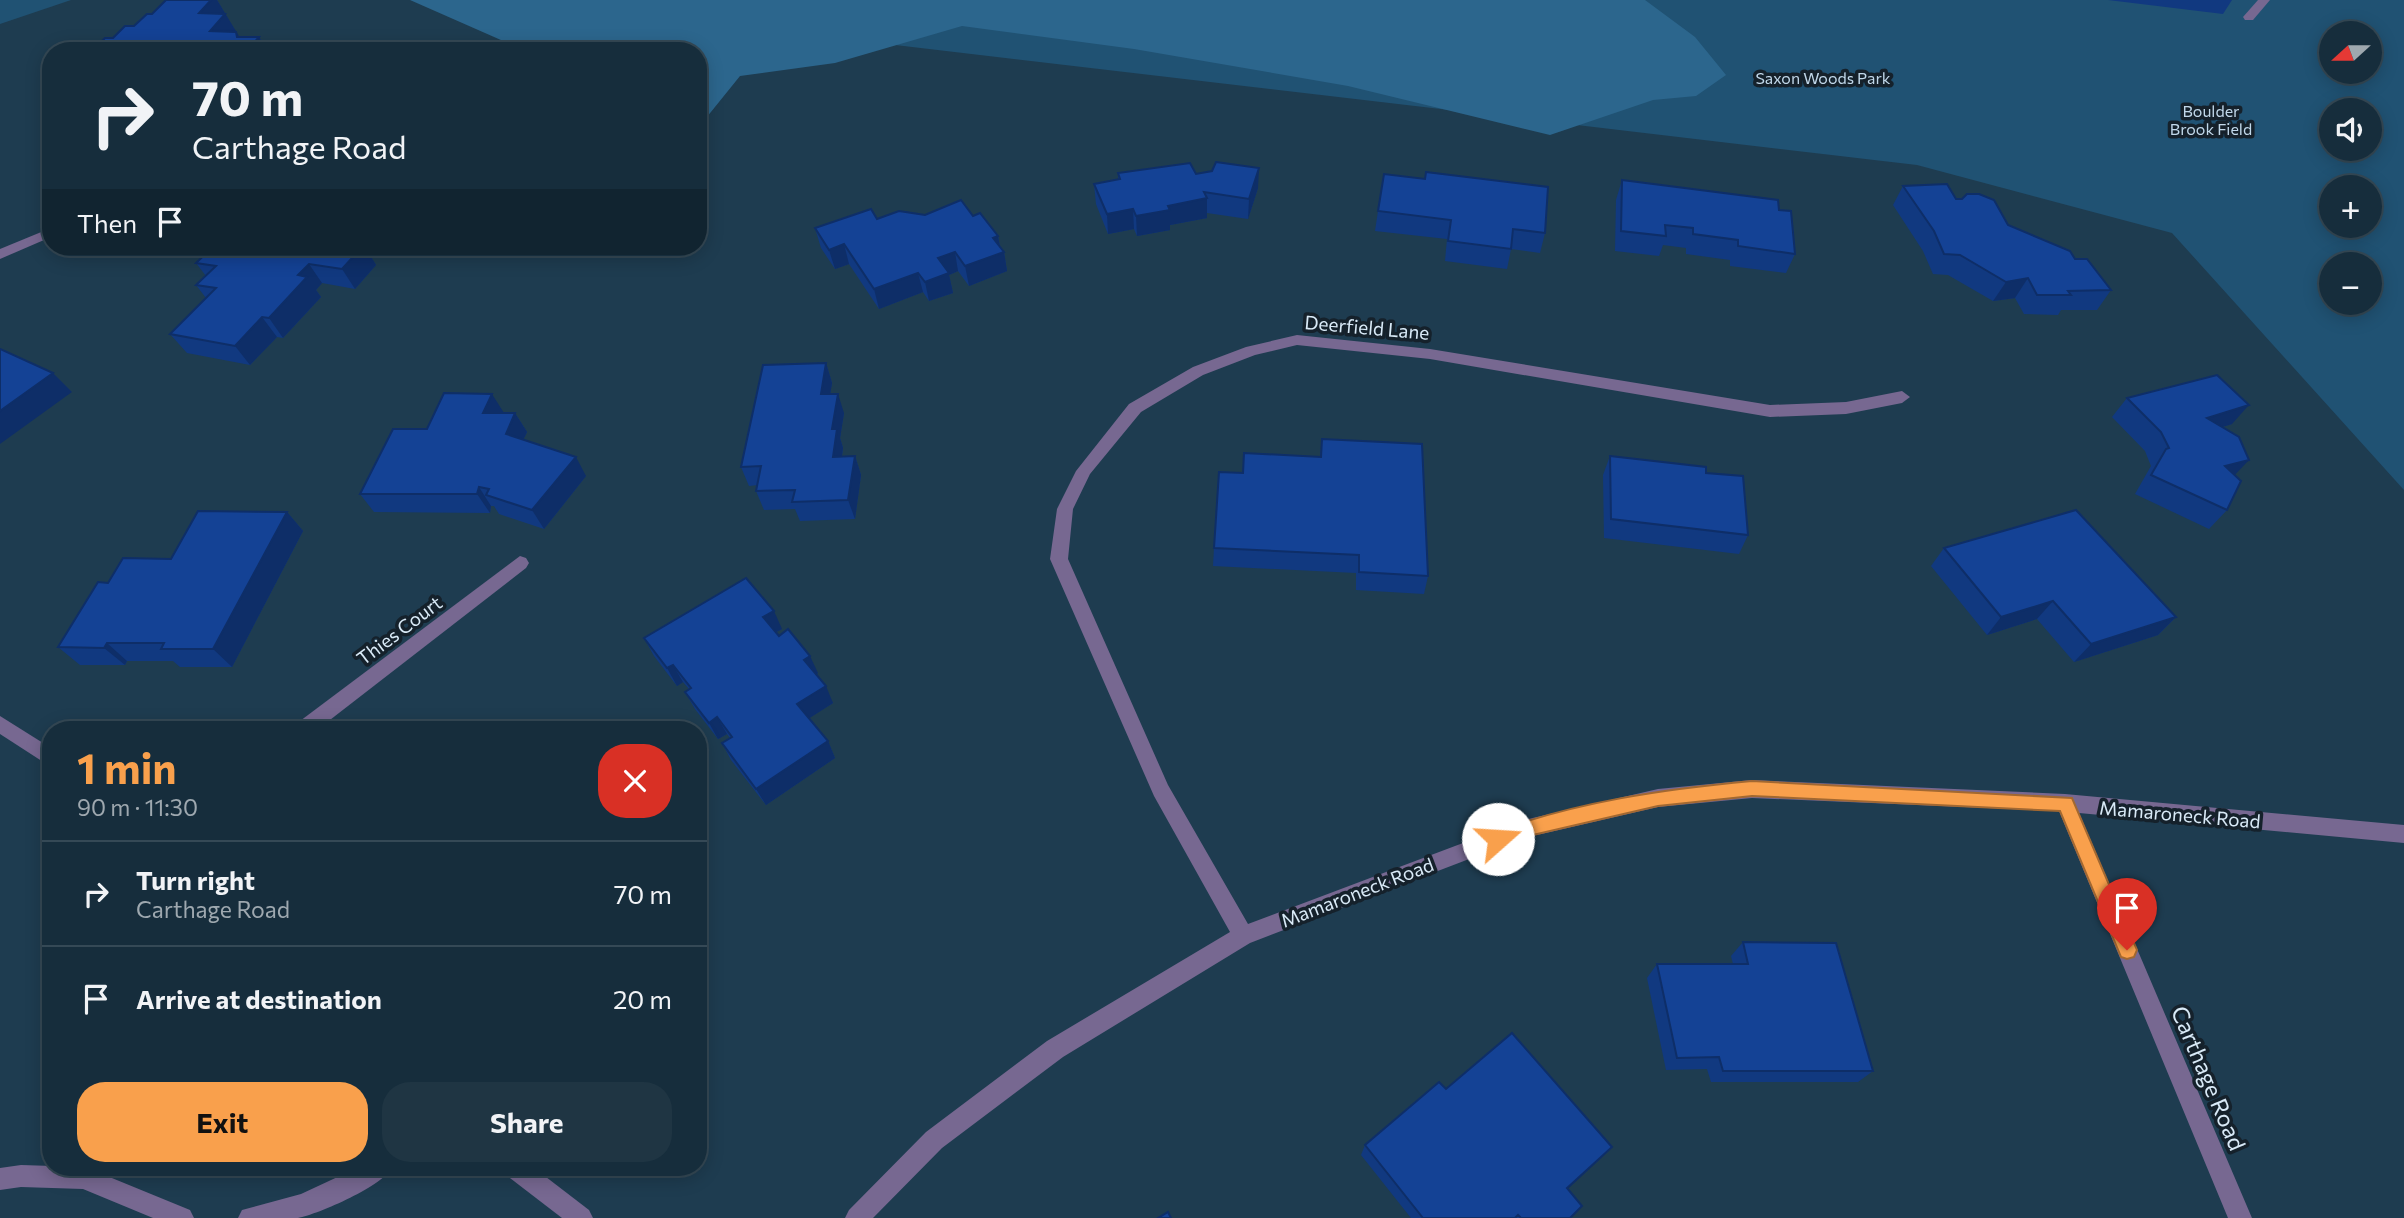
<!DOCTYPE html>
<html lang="en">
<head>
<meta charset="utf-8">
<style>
  :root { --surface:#162d3c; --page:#1f3543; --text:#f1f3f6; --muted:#9ea8af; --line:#354956; --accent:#f9a04c }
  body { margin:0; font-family:Commissioner,sans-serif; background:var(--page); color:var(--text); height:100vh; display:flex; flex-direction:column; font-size:26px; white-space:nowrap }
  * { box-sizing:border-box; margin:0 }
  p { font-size:23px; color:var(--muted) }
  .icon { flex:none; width:38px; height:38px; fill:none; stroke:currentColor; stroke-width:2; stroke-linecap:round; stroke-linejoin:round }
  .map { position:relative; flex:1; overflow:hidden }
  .drawer { position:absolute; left:42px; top:721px; width:665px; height:455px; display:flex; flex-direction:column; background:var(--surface); border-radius:28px; box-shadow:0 4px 18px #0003,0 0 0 2px var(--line) }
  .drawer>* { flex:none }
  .top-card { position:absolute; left:42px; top:42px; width:665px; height:214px; border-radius:28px; box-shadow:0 4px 18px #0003,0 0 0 2px var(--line); background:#162d3c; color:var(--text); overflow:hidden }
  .needle { width:46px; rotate:249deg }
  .fabs { position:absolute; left:2319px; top:21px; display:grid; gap:14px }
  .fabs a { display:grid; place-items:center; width:63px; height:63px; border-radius:50%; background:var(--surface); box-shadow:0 4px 18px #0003,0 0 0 2px var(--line); font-size:35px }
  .pin { position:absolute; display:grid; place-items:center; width:60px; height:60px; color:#fff; margin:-72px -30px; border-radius:50% 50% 50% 0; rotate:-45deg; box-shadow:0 0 7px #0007 }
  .pin .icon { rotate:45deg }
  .me { position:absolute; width:77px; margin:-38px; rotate:71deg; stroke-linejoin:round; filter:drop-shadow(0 0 5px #0008) }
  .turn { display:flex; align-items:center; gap:24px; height:147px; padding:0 35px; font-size:32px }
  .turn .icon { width:91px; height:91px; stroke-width:2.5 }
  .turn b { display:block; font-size:49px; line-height:60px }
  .then { display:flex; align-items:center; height:66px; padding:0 35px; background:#0003; gap:14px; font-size:26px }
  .round { display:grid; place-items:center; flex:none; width:74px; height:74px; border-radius:28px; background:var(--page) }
  .headline { display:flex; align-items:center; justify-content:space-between; height:119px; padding:0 35px }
  h1 { font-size:42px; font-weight:700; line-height:52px; color:var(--accent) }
  .primary-button { display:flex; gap:14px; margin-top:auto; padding:14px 35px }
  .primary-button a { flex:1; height:80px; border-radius:28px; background:var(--accent); color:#111; font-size:28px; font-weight:700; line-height:80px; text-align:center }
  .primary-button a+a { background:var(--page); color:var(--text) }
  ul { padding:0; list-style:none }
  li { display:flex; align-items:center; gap:21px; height:105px; padding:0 35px; border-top:2px solid var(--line) }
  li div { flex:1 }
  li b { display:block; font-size:26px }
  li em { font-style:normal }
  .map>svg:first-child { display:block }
</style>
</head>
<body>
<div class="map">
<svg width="2404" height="1218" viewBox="0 0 2404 1218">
  <rect width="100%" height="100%" fill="#1e3c50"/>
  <!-- green -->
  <g fill="#205273" fill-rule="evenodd">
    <path d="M0,0H71L0,24Z"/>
    <path d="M512,0H2404V490L2172,233L1917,165ZM2331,33H2370V72H2331ZM2331,110H2370V149H2331ZM2331,187H2370V226H2331ZM2331,264H2370V303H2331Z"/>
  </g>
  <!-- forest -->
  <path fill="#2c668d" d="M410,0H1645L1695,37L1726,75L1696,96L1653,100L1550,135L1348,86L1134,49L962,26L835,63L740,76L698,128V51H526Z"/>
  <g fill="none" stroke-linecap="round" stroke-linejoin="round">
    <!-- minor -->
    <g fill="#776891" fill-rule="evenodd">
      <path d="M2258,0H2270L2253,20H2245L2243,17Z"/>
      <path d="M51,228V237L0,259V249Z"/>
      <path d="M1297,335L1430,349L1770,405L1846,402L1902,391L1910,397L1902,403L1846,414L1770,417L1430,359L1297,345L1255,355L1203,375L1141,412L1090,474L1073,509L1068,559L1168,785L1248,924L1524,820L1658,789L1752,780L2065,794L2404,825V843L2079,813L2252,1218H2228L2059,811L1752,798L1658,807L1524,838L1250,943L1063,1057L942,1148L873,1218H845L849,1210L926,1132L1047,1041L1230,932L1154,796L1050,559L1057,509L1076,471L1129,404L1193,367L1246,347Z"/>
      <path d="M520,556L526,558L529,563L526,568L317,730H294L296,724Z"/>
      <path d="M0,716L51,748V767L0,734Z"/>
      <path d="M21,1165L85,1167L190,1210L194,1218H153L83,1189L21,1187L0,1190V1168Z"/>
      <path d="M359,1167H392C385,1185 319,1214 298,1218C280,1218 257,1218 238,1218L242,1210L301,1194Z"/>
      <path d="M503,1167H533L589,1210L593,1218H562L506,1175Z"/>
    </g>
  </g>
  <!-- wall -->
  <g fill="#113980">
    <path d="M217,0L239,37H259L267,51H92L134,26L152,14Z"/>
    <path d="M2108,0H2232L2223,14Z"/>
    <path d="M1426,172L1545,233L1540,253L1511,249L1507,269L1445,261L1447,239L1375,231L1378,211L1425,179Z"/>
    <path d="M1118,173L1196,174L1258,188L1248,219L1207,213V218L1170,225V230L1137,236L1134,229L1108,234L1096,204L1094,184L1118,179Z"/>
    <path d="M1622,180L1779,210L1795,254L1786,273L1730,266V260L1686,254V248L1663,245L1659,256L1615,251L1616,200Z"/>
    <path d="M1903,186L1956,199L2008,225L2075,259L2111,290L2097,310H2061L2058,315L2024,314L2015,298L1993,301L1948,275L1933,274L1923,251L1893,205Z"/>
    <path d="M925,215L973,216L998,236L1000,246L1004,252L1007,271L969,286L958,271L949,275L953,293L929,301L923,292L879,309L849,264L835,269L821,248L815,228L877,219Z"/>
    <path d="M213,247H365L376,265L355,289L322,283L316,290L321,297L283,338L277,337L250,365L187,353L170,334L206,298L196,285L206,276L196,263Z"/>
    <path d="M826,363L832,383L830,394L844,413L840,438L843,448L842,456H855L861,475L855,519L800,521L795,509L764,510L756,491L758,485L749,486L741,467Z"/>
    <path d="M2127,398L2232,424L2222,427L2235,475L2227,510L2209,529L2135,494L2151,466L2145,451L2112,417Z"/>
    <path d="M504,413H515L527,432L523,440L586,476L544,529L499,514L494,506H491L490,513L374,512L360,494L427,429Z"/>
    <path d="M1322,439L1428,576L1424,594L1356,590V573L1213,566L1214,548L1243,473L1320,457Z"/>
    <path d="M1610,456L1706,473L1748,535L1739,554L1604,538L1603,475Z"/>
    <path d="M287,512L303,531L232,667H180L173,661H127L125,665H80L58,647L108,583Z"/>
    <path d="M1944,548L2176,617L2158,635L2074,662L2037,619L1987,635L1931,566Z"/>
    <path d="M782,629L776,632L818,673L816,674L833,703L809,718L828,741L835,758L766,805L731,760L722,743L730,738L727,734L718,739L695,709L685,692L689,689L683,682L677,686L654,656L644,638Z"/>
    <path d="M1743,942L1873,1071L1858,1082H1711L1707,1069L1666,1070L1647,978L1657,964H1733L1731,956Z"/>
    <path d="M1446,1089L1602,1157L1567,1189L1570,1218H1411L1361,1155L1365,1145Z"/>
  </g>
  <!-- shaded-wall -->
  <g fill="#0e2e68">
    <path d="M211,0H217L248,51L259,37L267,51L222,50L199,13Z"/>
    <path d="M1259,168L1258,188L1248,219L1249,199Z"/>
    <path d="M1207,198V218L1170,225V230L1137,236L1136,216L1168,206Z"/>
    <path d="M1133,209L1134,229L1108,234L1107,214Z"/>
    <path d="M998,236L1001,253L1004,252L1007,271L969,286L965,266L993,238Z"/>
    <path d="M844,244L849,264L835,269L829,250Z"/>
    <path d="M362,247H365L376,265L355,289L342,269Z"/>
    <path d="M955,252L958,271L949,275L953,293L929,301L925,282L938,258Z"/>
    <path d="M309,264L322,283L316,290L321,297L283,338L269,318L298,275Z"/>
    <path d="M918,273L923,292L879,309L874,289Z"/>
    <path d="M2028,278L2015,298L1993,301L2006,282Z"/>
    <path d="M262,317L277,337L250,365L235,346Z"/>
    <path d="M826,363L832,383L827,413L821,394Z"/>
    <path d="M53,373L72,392L0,444V411Z"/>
    <path d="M492,394L504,413H483Z"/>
    <path d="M838,394L844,413L840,438L843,448L839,476L833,457L832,429Z"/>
    <path d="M2249,405L2232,424L2190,437L2207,418Z"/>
    <path d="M515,413L527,432L517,453L506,434Z"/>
    <path d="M855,456L861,475L855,519L848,500Z"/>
    <path d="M576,457L586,476L544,529L532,510Z"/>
    <path d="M2249,460L2231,479L2225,466Z"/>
    <path d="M479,487L491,506L490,513L477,494Z"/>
    <path d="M287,512L303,531L232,667L213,649Z"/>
    <path d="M2053,601L2037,619L1987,635L2001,617Z"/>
    <path d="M774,611L782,629L771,635L763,617Z"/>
    <path d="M2176,617L2158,635L2074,662L2091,644Z"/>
    <path d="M107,643L127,661L125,665L104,648Z"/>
    <path d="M810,656L818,673L811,678L804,660Z"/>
    <path d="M673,665L683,682L677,686L667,668Z"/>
    <path d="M826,686L833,703L805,721L797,704Z"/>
    <path d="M717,717L727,734L718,739L709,723Z"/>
    <path d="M828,741L835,758L766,805L756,789Z"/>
    <path d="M1612,1147L1602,1157L1558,1198L1567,1188Z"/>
  </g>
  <!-- building -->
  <g fill="#144295" stroke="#0e2e68" stroke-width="2">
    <path d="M166,0H211L199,13L225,14L210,31L236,32L237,37H259L247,51H158L162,47L149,46L144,51H92L105,38H113L125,26H134L147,14H152Z"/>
    <path d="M495,46L494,51H446Z"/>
    <path d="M1216,162L1259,168L1249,199L1204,192L1207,198L1168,206L1170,210L1136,216L1133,209L1107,214L1094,184L1120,179L1118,173L1190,163L1196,174L1212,171Z"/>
    <path d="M1426,172L1548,187L1545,233L1513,229L1511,249L1448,241L1451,220L1378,211L1384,174L1425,179Z"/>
    <path d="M1622,180L1778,200L1779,210L1791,211L1795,254L1738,246V240L1693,234V228L1665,225L1666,236L1621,231Z"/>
    <path d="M1947,184L1956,199H1962L1967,194H1979L1994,200L2008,225L2070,251L2075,259H2087L2111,290L2068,291L2071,295H2037L2028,278L2006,282L1960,255L1944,254L1934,231L1903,186Z"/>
    <path d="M961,200L973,216L980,213L998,236L993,238L1004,252L965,266L955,252L938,258L949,273L925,282L918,273L874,289L844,244L829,250L815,228L871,209L877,219L899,211L925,215Z"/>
    <path d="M213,247H362L342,269L309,264L298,275L307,277L269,318L262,317L235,346L170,334L216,288L196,285L216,266L196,263Z"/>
    <path d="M0,349L53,373L0,411Z"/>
    <path d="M826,363L821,394H838L832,429H837L833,457L855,456L848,500L792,502L795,490L756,491L761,466L741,467L763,365Z"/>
    <path d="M2217,375L2249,405L2207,418L2239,437L2249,460L2225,466L2241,481L2227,510L2151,475L2166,449L2169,448L2161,432L2127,398Z"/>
    <path d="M444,393L492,394L483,413H515L506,434L576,457L532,510L486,495L489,489L479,487L477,494H360L393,429H427Z"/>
    <path d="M1322,439L1422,444L1428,576L1359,572V555L1214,548L1219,472L1243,473L1244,453L1321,457Z"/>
    <path d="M1610,456L1706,467V473L1743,476L1748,535L1611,519Z"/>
    <path d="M2076,510L2176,617L2091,644L2053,601L2001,617L1944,548Z"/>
    <path d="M198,511L287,512L213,649H161L164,643H107L104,648L58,647L98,582L108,583L123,558L171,559Z"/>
    <path d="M746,578L774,611L763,617L779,636L788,629L810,656L804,660L826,686L797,704L828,741L756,789L722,743L732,737L717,717L709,723L685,692L691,688L673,665L667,668L644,638Z"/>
    <path d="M1743,942L1836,943L1873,1071H1723L1719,1057L1677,1058L1657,964H1748Z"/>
    <path d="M1512,1033L1612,1147L1567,1188L1582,1206L1570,1218H1521L1518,1215L1515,1218H1423L1365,1145L1439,1082L1446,1089Z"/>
    <path d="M1168,1212L1171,1218H1158Z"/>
  </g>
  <!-- route -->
  <path fill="#f9a04c" stroke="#a26831" stroke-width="2" d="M1752,781L2072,798L2137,950L2134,957L2127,959L2121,957L2060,811L1752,796L1658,806L1524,837L1498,847L1492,845L1489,839L1492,833C1575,802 1664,789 1752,781Z"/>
  <g text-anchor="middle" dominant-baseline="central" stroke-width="7" stroke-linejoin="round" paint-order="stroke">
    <!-- far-park labels -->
    <g font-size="16" fill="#c1d8ea" stroke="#15212b">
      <text x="1823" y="77">Saxon Woods Park</text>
      <text x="2211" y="110">Boulder<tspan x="2211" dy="18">Brook Field</tspan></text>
    </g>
    <!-- street labels -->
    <g font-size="19" fill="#d9eaf7" stroke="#15212b">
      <text transform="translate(1367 327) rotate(5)">Deerfield Lane</text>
      <text transform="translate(399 630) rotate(-37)">Thies Court</text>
      <text transform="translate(2180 814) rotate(5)">Mamaroneck Road</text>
      <text transform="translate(1357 892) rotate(-21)">Mamaroneck Road</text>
    </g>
    <!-- near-street labels -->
    <g font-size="23" fill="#d9eaf7" stroke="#15212b">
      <text transform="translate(2209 1078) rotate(67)">Carthage Road</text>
    </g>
  </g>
</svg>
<div class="fabs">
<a><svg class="needle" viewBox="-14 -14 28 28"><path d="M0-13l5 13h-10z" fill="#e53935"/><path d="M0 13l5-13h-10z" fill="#9ea8af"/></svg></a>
<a><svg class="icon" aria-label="sound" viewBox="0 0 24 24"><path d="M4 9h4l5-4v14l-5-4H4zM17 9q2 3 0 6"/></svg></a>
<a>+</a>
<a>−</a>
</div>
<div class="pin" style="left:2127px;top:950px;background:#d93025"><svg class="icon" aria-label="arrive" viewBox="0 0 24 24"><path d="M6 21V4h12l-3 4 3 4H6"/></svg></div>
<svg class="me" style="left:1498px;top:839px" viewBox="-20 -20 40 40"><circle r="19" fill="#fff"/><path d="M0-13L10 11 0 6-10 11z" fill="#f9a04c"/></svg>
<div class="top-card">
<div class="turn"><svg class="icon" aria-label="right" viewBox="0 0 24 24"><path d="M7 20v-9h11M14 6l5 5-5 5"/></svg><div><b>70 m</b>Carthage Road</div></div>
<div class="then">Then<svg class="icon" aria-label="arrive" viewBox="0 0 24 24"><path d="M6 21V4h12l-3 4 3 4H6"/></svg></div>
</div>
<section class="drawer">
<div class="headline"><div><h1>1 min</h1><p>90 m · 11:30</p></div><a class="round" style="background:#d93025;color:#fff"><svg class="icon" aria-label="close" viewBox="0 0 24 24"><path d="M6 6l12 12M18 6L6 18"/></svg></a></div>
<ul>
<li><svg class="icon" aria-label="right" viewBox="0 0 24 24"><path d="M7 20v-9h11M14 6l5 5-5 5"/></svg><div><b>Turn right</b><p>Carthage Road</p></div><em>70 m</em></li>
<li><svg class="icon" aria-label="arrive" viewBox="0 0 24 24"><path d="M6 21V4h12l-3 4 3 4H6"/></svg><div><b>Arrive at destination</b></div><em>20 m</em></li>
</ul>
<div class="primary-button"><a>Exit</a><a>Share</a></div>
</section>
</div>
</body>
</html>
